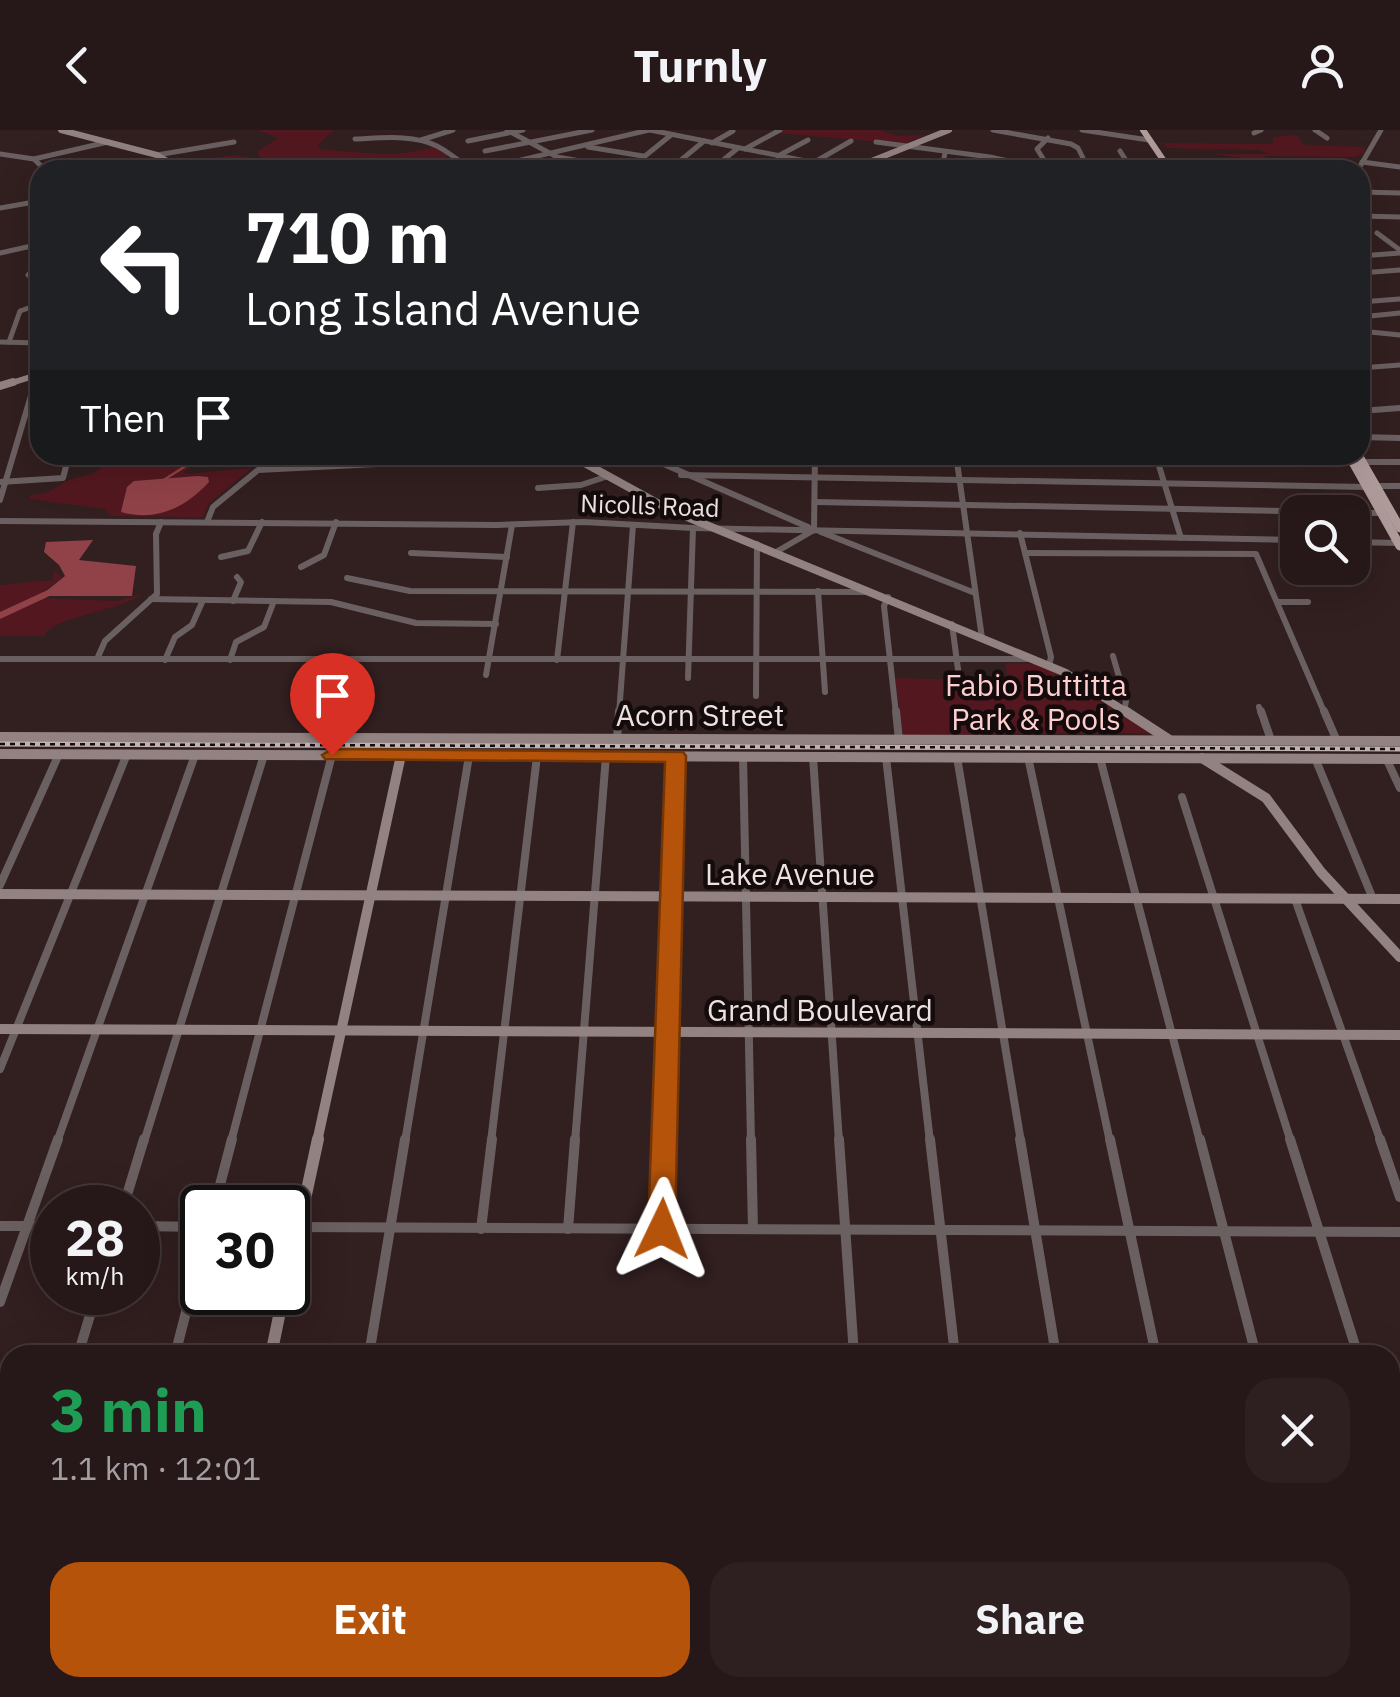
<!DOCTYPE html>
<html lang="en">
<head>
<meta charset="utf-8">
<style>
  :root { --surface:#261718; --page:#2e2021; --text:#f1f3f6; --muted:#a49fa2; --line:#423637; --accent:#b45309 }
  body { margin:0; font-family:"IBM Plex Sans",sans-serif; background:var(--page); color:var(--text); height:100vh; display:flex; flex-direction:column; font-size:38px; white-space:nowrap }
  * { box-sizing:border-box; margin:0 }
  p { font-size:32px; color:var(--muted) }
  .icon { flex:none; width:55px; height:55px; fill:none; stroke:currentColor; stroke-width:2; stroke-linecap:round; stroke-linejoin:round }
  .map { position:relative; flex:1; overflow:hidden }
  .panel { position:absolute; left:0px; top:1215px; width:1400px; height:352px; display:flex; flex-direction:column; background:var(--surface); border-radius:30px 30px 0 0; box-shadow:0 10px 40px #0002,0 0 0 2px var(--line) }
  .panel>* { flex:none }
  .top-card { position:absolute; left:30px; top:30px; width:1340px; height:305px; border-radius:30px; box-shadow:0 10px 40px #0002,0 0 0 2px var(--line); background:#202124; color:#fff; overflow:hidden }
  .fabs { position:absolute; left:1280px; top:365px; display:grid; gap:20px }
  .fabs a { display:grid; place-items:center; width:90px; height:90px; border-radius:20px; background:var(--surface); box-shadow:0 10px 40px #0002,0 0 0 2px var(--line); font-size:50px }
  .speed { position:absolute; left:30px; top:1055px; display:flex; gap:20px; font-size:50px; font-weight:700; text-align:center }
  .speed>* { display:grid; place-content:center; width:130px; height:130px; border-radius:50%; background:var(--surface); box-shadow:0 10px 40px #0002,0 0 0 2px var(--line); line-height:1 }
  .speed small { font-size:25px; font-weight:400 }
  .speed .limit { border:5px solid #111; border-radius:15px; background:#fff; color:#111 }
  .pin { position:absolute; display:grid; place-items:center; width:85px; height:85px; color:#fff; margin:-102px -42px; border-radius:50% 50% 50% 0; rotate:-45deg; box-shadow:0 0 10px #0007 }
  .pin .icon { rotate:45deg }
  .me { position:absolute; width:110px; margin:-55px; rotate:2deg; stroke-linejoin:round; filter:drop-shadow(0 0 8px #0008) }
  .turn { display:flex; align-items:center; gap:35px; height:210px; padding:0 50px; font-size:45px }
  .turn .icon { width:130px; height:130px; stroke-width:2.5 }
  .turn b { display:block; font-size:70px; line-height:85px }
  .then { display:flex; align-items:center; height:95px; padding:0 50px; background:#0003; gap:20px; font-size:38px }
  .round { display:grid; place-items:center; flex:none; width:105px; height:105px; border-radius:30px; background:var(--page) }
  .head { display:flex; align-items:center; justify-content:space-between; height:170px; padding:0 50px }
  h1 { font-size:60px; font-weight:800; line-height:75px; color:#1e9e55 }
  .button { display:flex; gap:20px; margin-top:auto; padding:20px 50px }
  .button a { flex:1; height:115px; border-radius:30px; background:var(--accent); color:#fff; font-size:40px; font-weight:800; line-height:115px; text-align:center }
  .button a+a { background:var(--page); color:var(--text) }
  header { display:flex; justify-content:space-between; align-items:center; height:130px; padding:0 50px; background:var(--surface); font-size:45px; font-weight:800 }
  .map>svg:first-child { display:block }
</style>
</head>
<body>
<header><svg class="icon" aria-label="back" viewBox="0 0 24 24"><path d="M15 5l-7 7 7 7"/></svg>Turnly<svg class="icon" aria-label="person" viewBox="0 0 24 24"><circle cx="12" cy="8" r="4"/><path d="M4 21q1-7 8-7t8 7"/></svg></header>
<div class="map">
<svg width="1400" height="1567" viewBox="0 0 1400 1567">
  <rect width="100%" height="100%" fill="#321f20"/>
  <!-- green -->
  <g fill="#53181f">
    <path d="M258,0H334L318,15L319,19C359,22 397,29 436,16L446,23L447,30L433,36L440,40L382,35L260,40L256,34L203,29L236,25L260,29L257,22L278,8Z"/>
    <path d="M784,0H879L899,6L926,5L903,14L779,3Z"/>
    <path d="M1297,5L1303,15L1365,17L1364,23L1355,27L1265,26L1268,37H1233L1240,28L1213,24H1269L1260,20L1168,18L1163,13L1273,14V7Z"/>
    <path d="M103,325H211L183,342L187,344L252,338L209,373L203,387L111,386L104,379L30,369V365C57,363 49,359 69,350C82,345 90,347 101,338Z"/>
    <path d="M54,439L62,448L35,468L118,471L142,464C118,482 53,486 44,506H0V455L53,450Z"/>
    <path d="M1005,533L1037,534L1056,542L1150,603L903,605L895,548L1008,551Z"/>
  </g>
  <!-- water -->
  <g fill="#904248">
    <path d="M198,346L208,347L209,352C186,377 157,392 121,382L127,357L134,351Z"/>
    <path d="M93,410L79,430L136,436L132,466H40L65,446L59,435L44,422L46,412Z"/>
  </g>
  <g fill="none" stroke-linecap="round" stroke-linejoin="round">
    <!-- stream -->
    <path stroke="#904248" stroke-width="2.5" d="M162,351L203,325"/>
    <!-- river -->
    <path fill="#904248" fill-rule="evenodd" d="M52,458L57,461L56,463L0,489V482Z"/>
    <!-- street-far3 -->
    <g stroke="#6b6061" stroke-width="5">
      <path d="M507,0L557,27L633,40"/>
      <path d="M650,0L851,40"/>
      <path d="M993,0L1071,14L1078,18L1089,40"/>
      <path d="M1082,0L1149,10"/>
      <path d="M1315,0L1327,8"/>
      <path d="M1254,3L1261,0"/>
      <path d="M355,9C381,8 413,4 437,16C456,26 455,32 480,39"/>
      <path d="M421,10L453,0"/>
      <path d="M468,11L523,0"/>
      <path d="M876,12L990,27L1051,40"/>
      <path d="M712,13L733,1"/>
      <path d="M588,17L643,26"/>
      <path d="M745,19L780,0"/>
      <path d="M485,21L592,0"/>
      <path d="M1120,21L1132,40"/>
      <path d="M945,23L943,33L957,40"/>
      <path d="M0,24L34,29L45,40"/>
      <path d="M157,25L234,12"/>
      <path d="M778,26L808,10"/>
      <path d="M34,29L108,12"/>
      <path d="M1362,32L1400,37"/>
      <path d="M813,33L851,11"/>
      <path d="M1295,35L1298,40"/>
      <path d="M1037,38L1044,30L1037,19L1048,8"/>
      <path d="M629,39L671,5"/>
      <path d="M478,40L649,0"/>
      <path d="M669,40L704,11"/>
      <path d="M711,40L738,18"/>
      <path d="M1155,40H1178"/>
      <path d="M1358,40L1381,0"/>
      <path d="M1360,62L1400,63"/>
      <path d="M0,78L40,71"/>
      <path d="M1360,86L1400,87"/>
      <path d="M1377,103L1400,120"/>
      <path d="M0,123L40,114"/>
      <path d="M1360,126L1400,123"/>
      <path d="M40,133L28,145L40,151"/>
      <path d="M1360,143L1400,140"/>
      <path d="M1360,172L1400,169"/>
      <path d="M1360,187L1400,183"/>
      <path d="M1360,201L1400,205"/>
      <path d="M0,212L40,213"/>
      <path d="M9,212L20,181L40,174"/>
      <path d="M1360,238L1400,235"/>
      <path d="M34,255L37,245"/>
    </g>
    <!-- street-far2 -->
    <g stroke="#6b6061" stroke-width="6">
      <path d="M1360,281L1400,278"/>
      <path d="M1360,307L1400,308"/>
      <path d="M643,325L808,397"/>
      <path d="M956,325L982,508"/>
      <path d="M959,325L1353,332"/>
      <path d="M1156,326L1181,408"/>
      <path d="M1362,332H1400"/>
      <path d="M592,337L623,325"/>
      <path d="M681,345L1366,357"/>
      <path d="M0,352L63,348L69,325"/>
      <path d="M1377,356H1400"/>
      <path d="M538,358L581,355L608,346"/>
      <path d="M0,370L35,252"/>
      <path d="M815,372L1337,382"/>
      <path d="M1352,383H1381"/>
      <path d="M0,391L497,395L584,392L693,398L1298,410"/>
      <path d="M207,392L213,377L258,340L552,325"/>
      <path d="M821,402L975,463"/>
      <path d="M1020,403L1051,527L1049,536"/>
      <path d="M1352,412L1398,413"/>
      <path d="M776,422L814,400L815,325"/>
      <path d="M411,423L507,427"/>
      <path d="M1025,423L1256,424L1325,584"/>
      <path d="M221,427L248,421L262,392"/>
      <path d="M301,437L324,425L336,392"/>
      <path d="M347,448L410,461L868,462"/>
      <path d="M818,461L825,562"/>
      <path d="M888,467L884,476L896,584"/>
      <path d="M151,469L331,472L416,493L496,494"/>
      <path d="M233,471L241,452L237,447"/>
      <path d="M1279,472H1308"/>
      <path d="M952,494L959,547"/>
      <path d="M1113,526L1126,571L1124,581"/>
      <path d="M0,529H1033"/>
      <path d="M97,529L105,511L157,464L156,404L161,392"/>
      <path d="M165,530L175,507L192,495L203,470"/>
      <path d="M230,530L236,512L264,497L274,471"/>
      <path d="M557,530L573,392"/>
      <path d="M486,545L512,395"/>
      <path d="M688,548L693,398"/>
      <path d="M756,566L757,414"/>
      <path d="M1259,577L1261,584"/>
      <path d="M619,584L633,395"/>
    </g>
    <!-- street-far1 -->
    <g stroke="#6b6061" stroke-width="8">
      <path d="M896,581L899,610"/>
      <path d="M1261,581L1271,610"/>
      <path d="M1324,581L1337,611"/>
      <path d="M617,609L619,581"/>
      <path d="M743,626L751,1012"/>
      <path d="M813,627L839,1012"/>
      <path d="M886,627L930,1012"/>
      <path d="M957,627L1021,1012"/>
      <path d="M1028,627L1110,1012"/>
      <path d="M1100,628L1200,1012"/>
      <path d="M1315,628L1373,769"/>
      <path d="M1386,628L1400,658"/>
      <path d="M1182,667L1291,1012"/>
      <path d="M0,755L59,624"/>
      <path d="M1295,769L1381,1012"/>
      <path d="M0,939L127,624"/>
      <path d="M57,1012L195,625"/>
      <path d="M144,1012L264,625"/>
      <path d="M231,1012L332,625"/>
      <path d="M405,1012L469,626"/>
      <path d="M491,1012L537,626"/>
      <path d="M575,1012L606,626"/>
      <path d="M664,1012L675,626"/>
    </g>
    <!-- street -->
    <g stroke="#6b6061" stroke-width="10">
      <path d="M751,1009L753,1099"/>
      <path d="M839,1009L854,1225"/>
      <path d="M930,1009L955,1225"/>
      <path d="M1020,1009L1056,1225"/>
      <path d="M1110,1009L1156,1225"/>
      <path d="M1200,1009L1256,1225"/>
      <path d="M1290,1009L1358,1225"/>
      <path d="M1380,1009L1400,1067"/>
      <path d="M123,1078L144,1009"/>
      <path d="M214,1078L232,1009"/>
      <path d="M0,1096H52"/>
      <path d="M138,1096L202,1097"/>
      <path d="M288,1097L1400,1102"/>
      <path d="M481,1099L492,1009"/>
      <path d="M568,1099L575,1009"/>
      <path d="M662,1099L664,1009"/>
      <path d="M0,1172L58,1009"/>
      <path d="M78,1225L97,1162"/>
      <path d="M175,1225L202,1120"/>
      <path d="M369,1225L405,1009"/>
      <path d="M0,1306H10"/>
      <path d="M1390,1313H1400"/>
      <path d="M1390,1331L1400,1364"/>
      <path d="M0,1478L10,1446"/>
      <path d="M761,1558V1567"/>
      <path d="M875,1558L876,1567"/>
      <path d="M992,1558L993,1567"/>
      <path d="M1109,1558L1110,1567"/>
      <path d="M1226,1558L1228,1567"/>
      <path d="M1342,1558L1345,1567"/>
      <path d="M0,1566L325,1567"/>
      <path d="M423,1567L425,1558"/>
      <path d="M536,1567L537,1558"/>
      <path d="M648,1567L649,1558"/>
    </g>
    <!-- secondary-far3 -->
    <g stroke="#928282" stroke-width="6">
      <path d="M61,0L157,25L183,40"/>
      <path d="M849,40L949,0"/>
      <path d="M5,255L40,244"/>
    </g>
    <!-- secondary-far2 -->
    <g stroke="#928282" stroke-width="8">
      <path d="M0,256L13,252"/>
      <path d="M570,325L670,380L1066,543L1129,584"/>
    </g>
    <!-- secondary-far1 -->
    <g stroke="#928282" stroke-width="10">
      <path d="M1125,581L1168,609"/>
      <path d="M0,607L1400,611"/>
      <path d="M0,624L1400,629"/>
      <path d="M1202,628L1266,668L1321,742L1400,827"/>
      <path d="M0,764L1400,769"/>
      <path d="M0,899L1400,905"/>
      <path d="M317,1012L401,625"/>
    </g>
    <!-- secondary -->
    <g stroke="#928282" stroke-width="12">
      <path d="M288,1148L318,1009"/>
      <path d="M271,1225L284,1162"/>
      <path d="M196,1567L198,1558"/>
    </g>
    <!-- primary-far1 -->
    <path stroke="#b19c9c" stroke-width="6" d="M1143,0L1170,40"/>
    <!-- primary -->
    <g stroke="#b19c9c" stroke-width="9">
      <path d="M1349,325L1400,416"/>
      <path d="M1358,325L1400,398"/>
    </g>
    <!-- rail casing -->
    <g stroke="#c1b2b2" stroke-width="5">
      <path id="rail" d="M0,614L1400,619"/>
    </g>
    <!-- rail -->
    <use href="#rail" stroke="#140c0c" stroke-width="2.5" stroke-dasharray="5" stroke-linecap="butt"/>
  </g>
  <!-- route -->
  <path fill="#b45309" stroke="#753606" stroke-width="2.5" d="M332,619L683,622L686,626L675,1099L671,1106H652L648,1099L665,632L325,629L322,625Z"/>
  <g text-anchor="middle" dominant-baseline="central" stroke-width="9" stroke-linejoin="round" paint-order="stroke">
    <!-- far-street labels -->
    <g font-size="25" fill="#efe1e1" stroke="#140c0c">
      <text transform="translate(650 375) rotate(2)">Nicolls Road</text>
    </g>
    <!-- park labels -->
    <g font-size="30" fill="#ffcfd0" stroke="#140c0c">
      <text x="1036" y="554">Fabio Buttitta<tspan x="1036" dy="34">Park &amp; Pools</tspan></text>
    </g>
    <!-- street labels -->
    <g font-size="30" fill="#efe1e1" stroke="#140c0c">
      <text x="700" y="584">Acorn Street</text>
      <text x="790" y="743">Lake Avenue</text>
      <text x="820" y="879">Grand Boulevard</text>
    </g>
  </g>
</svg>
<div class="fabs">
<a><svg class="icon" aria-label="search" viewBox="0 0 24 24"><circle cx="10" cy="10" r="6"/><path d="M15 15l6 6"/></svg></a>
</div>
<div class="speed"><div>28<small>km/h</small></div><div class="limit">30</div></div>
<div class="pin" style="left:332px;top:625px;background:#d93025"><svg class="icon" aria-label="arrive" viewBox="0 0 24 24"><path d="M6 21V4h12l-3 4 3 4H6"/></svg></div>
<svg class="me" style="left:662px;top:1099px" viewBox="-20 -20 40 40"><path d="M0-17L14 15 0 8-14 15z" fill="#b45309" stroke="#fff" stroke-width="4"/></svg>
<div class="top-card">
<div class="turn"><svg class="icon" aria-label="left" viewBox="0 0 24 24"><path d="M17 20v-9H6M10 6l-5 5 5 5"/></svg><div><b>710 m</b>Long Island Avenue</div></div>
<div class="then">Then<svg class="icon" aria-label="arrive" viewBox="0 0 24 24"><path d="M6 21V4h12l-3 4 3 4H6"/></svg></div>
</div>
<section class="panel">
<div class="head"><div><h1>3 min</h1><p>1.1 km · 12:01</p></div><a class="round"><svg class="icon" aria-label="close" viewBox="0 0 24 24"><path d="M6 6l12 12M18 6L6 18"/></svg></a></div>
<div class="button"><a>Exit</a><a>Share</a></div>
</section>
</div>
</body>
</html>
